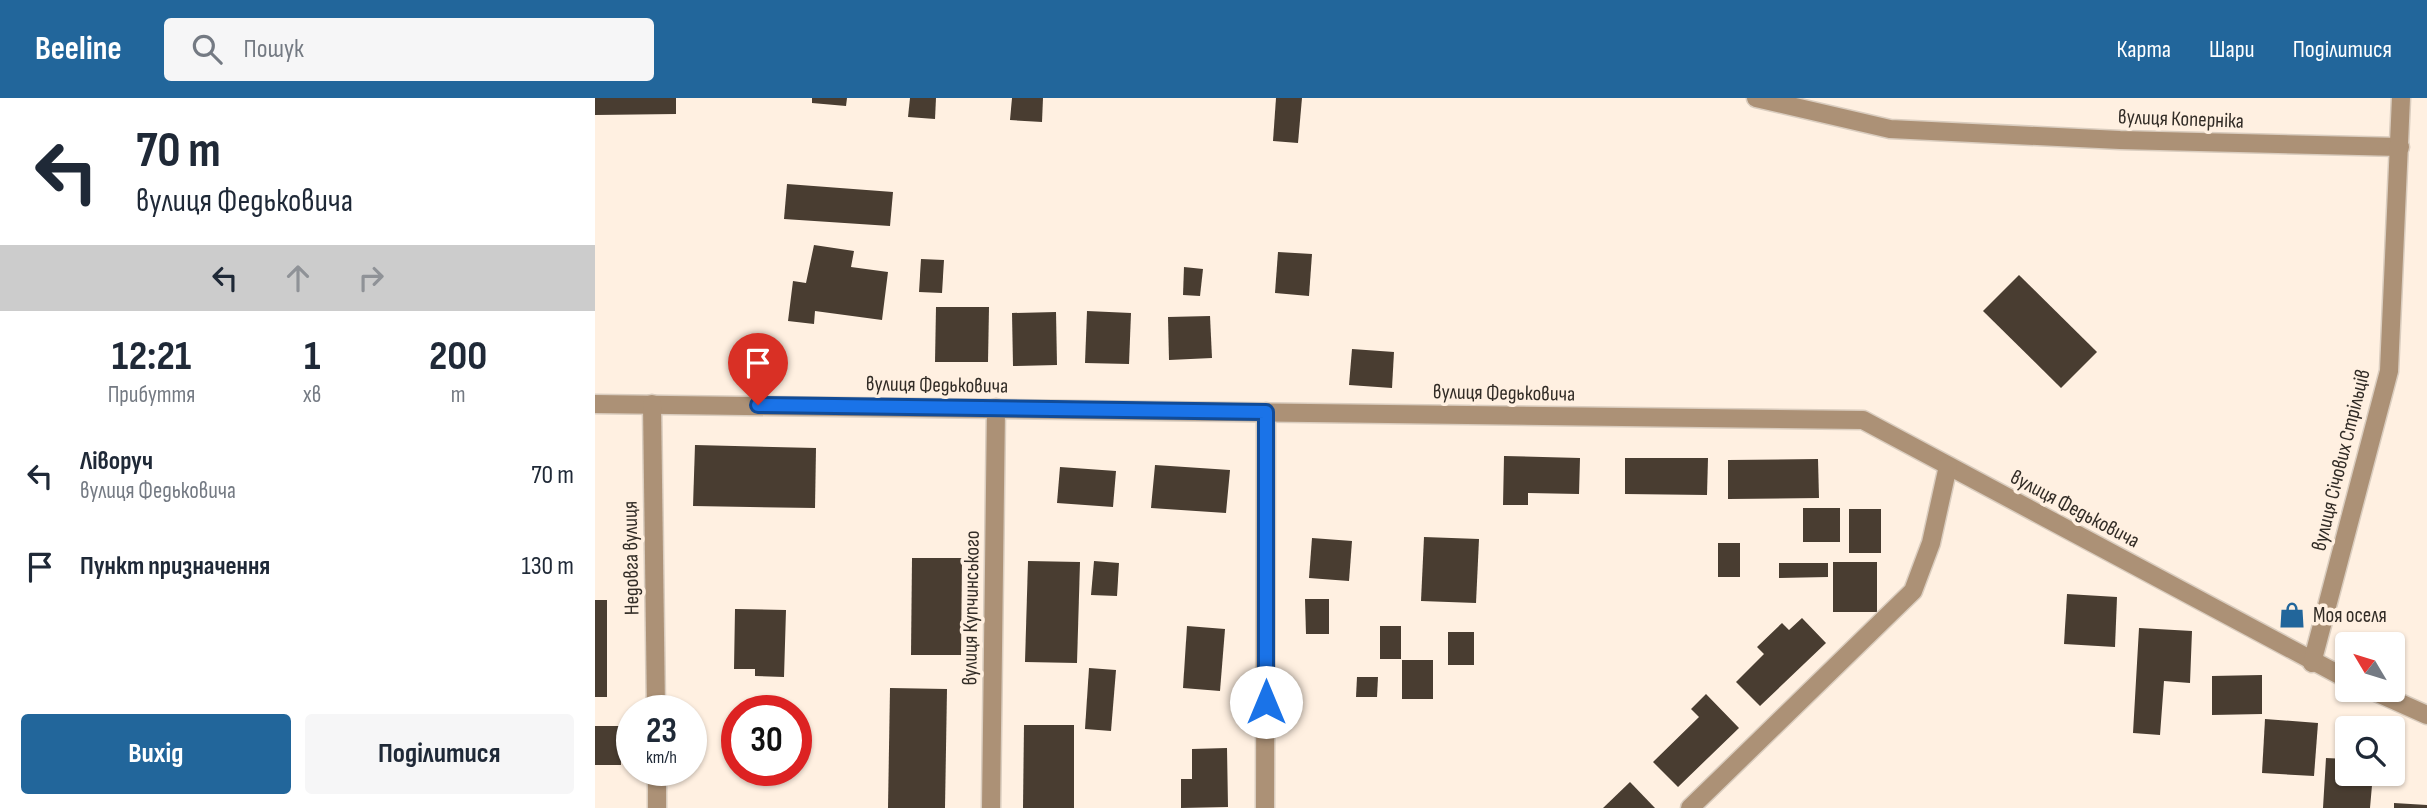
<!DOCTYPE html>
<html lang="uk">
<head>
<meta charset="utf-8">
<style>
  :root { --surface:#fff; --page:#f6f6f7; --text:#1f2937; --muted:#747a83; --accent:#22669b }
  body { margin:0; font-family:"Sofia Sans Condensed",sans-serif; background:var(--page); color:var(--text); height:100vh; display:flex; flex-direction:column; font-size:26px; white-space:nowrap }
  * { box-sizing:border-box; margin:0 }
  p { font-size:23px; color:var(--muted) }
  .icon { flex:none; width:38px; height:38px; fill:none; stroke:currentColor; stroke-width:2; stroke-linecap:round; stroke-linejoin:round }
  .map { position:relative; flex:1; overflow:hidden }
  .sheet { display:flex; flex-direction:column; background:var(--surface); width:595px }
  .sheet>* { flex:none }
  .top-card { background:#fff; color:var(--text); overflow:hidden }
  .needle { width:46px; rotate:308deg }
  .fabs { position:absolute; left:1740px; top:534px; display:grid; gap:14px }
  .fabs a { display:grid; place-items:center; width:70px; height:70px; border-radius:7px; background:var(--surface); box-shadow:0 2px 5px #0004; font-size:35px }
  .speed { position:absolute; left:21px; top:597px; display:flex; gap:14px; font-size:35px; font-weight:700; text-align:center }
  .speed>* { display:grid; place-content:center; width:91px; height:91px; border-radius:50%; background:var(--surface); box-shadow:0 2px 5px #0004; line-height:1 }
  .speed small { font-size:18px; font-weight:400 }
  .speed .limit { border:10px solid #d22; background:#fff; color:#111 }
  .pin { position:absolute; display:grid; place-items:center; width:60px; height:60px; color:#fff; margin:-72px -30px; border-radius:50% 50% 50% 0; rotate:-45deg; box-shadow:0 0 7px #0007 }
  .pin .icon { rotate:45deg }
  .me { position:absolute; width:77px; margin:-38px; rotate:0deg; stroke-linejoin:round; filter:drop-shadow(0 0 5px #0008) }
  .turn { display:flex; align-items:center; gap:24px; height:147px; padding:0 21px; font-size:32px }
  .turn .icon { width:91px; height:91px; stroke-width:2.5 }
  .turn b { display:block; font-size:49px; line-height:60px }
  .lanes { display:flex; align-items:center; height:66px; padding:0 21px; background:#0003; justify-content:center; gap:35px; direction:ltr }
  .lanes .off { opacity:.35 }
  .eta { display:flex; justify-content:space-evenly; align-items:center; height:119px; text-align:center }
  .eta b { font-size:42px; font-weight:700; line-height:49px }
  .cta { display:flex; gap:14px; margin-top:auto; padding:14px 21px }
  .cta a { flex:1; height:80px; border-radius:7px; background:var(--accent); color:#fff; font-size:28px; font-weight:700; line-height:80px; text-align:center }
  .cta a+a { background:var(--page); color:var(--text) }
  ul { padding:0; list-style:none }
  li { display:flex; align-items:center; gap:21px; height:91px; padding:0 21px }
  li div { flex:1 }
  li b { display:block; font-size:26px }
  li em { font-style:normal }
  header { display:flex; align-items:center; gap:42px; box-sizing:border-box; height:98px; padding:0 35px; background:var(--accent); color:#fff }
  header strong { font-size:33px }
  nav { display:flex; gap:38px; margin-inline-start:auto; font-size:24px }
  .search { width:490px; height:63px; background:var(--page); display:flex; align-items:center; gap:18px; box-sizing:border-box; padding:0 24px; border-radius:7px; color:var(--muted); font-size:26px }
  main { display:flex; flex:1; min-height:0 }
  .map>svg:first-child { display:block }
</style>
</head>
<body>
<header>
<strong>Beeline</strong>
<div class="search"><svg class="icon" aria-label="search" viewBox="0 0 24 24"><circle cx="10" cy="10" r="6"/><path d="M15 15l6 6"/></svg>Пошук</div>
<nav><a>Карта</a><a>Шари</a><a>Поділитися</a></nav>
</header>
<main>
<section class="sheet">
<div class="top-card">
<div class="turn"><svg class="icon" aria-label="left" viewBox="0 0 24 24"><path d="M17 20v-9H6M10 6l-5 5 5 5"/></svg><div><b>70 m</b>вулиця Федьковича</div></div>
<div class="lanes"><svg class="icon" aria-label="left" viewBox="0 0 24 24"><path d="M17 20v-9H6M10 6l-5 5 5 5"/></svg><svg class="icon off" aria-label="ahead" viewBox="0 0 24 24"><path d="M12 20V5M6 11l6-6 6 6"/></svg><svg class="icon off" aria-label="right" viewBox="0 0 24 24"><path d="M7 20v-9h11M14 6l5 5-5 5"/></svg></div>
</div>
<div class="eta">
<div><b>12:21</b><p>Прибуття</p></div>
<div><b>1</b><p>хв</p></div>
<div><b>200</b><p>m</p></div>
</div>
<ul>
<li><svg class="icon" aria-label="left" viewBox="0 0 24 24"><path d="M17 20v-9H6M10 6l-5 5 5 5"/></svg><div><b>Ліворуч</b><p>вулиця Федьковича</p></div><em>70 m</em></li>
<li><svg class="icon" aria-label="arrive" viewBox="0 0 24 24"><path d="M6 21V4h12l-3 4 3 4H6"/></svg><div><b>Пункт призначення</b></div><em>130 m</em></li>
</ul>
<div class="cta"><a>Вихід</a><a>Поділитися</a></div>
</section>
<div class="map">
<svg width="1832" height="710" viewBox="0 0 1832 710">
  <rect width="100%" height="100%" fill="#fff0e1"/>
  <!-- building -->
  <g fill="#493d31">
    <path d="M0,0H81V16L0,17Z"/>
    <path d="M217,0H252L251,8L217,5Z"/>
    <path d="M315,0H341L340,21L313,19Z"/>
    <path d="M417,0H448L447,24L415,22Z"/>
    <path d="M681,0H707L703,45L678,43Z"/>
    <path d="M192,86L298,94L295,128L189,121Z"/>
    <path d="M219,147L259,153L256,169L293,174L287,222L220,213L219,226L193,223L198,183L211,185Z"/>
    <path d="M683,154L717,156L714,198L680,195Z"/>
    <path d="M326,161L349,162L347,195L324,194Z"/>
    <path d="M589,169L608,171L605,198L588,197Z"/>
    <path d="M1424,177L1502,254L1466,290L1388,213Z"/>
    <path d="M341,209H394L393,264H340Z"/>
    <path d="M492,213L536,215L534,266L490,265Z"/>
    <path d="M461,214L462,267L418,268L417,215Z"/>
    <path d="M615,218L617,260L574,262L573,219Z"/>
    <path d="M757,251L799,254L797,290L754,287Z"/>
    <path d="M100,347L221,350L220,410L98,408Z"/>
    <path d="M909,358L985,360L984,396L933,395V407H908Z"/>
    <path d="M1030,360H1113L1112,397L1030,396Z"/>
    <path d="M1223,361L1224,400L1133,401V362Z"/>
    <path d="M560,367L635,372L631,415L556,410Z"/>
    <path d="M465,369L521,373L518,409L462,405Z"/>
    <rect x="1208" y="410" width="37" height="34"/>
    <rect x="1254" y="411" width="32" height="44"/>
    <path d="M829,439L884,441L881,505L826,503Z"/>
    <path d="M717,440L757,443L754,483L714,480Z"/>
    <rect x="1123" y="445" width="22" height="34"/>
    <path d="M317,460H367L366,557H316Z"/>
    <path d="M433,463L485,464L482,565L430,564Z"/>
    <path d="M499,463L524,465L522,498L496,497Z"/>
    <rect x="1238" y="464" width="44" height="50"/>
    <path d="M1184,465H1233V479L1184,480Z"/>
    <path d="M1472,496L1522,499L1520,549L1469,546Z"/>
    <path d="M710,501H734V536H711Z"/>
    <rect x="0" y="502" width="12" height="97"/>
    <path d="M140,511L191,512L189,579L160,578V571H139Z"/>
    <path d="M1207,520L1231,545L1165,608L1141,584L1169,556L1162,549L1187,525L1194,532Z"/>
    <path d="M592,528L630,531L625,593L588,590Z"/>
    <rect x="785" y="528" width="21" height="33"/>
    <path d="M1544,530L1597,533L1595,585L1569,583L1565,637L1538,635Z"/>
    <rect x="853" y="534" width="26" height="33"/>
    <rect x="807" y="562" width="31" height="39"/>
    <path d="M494,570L521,572L516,633L490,631Z"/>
    <path d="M1667,577V616L1617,617V578Z"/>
    <path d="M762,579H783L782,599H761Z"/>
    <path d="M295,590L352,591L350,710H293Z"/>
    <path d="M1111,596L1144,630L1083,689L1058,664L1104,619L1096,611Z"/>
    <path d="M1670,621L1723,625L1719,678L1667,675Z"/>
    <path d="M429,627H479V710H428Z"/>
    <rect x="0" y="628" width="26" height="39"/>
    <path d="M632,650L633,709L586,710V681H597V651Z"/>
    <path d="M1731,660L1752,661V676H1778L1775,710H1728Z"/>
    <path d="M1035,684L1060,710H1008Z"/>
    <path d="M1799,705L1832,707V710H1799Z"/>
  </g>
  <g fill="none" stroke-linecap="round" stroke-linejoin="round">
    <!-- street casing -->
    <g stroke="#dacdbf" stroke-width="21">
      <g id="street">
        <path d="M1161,0L1295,31L1525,42L1805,49"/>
        <path d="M0,306L1268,322L1752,581"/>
        <path d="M57,306L61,612"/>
        <path d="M1717,565L1794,273L1806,0"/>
        <path d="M1776,592L1832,617"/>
        <path d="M62,672V710"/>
        <path d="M396,710L401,310"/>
        <path d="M670,710L671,314"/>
        <path d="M1095,710L1318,493L1336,445L1353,368"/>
      </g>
    </g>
    <!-- street -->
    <use href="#street" stroke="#ac9176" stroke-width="18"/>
  </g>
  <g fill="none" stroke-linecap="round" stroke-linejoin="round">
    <!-- route casing -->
    <g stroke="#114b97" stroke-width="18">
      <path id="route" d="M163,307L671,314V604"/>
    </g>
    <!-- route -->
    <use href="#route" stroke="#1a73e8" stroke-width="12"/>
  </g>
  <!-- icons -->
  <defs>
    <g id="shop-bare" transform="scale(2.1)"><path d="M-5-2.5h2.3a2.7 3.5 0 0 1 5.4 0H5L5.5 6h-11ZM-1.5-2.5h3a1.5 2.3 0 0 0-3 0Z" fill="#22669b" stroke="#fff0e1" stroke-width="2.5" paint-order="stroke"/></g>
  </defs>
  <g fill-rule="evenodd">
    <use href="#shop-bare" x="1697" y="517"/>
  </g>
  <g text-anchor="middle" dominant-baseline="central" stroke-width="7" stroke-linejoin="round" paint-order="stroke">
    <!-- street labels -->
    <g font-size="21" fill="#322c26" stroke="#fff0e1">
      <text transform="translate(1586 21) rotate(2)">вулиця Коперніка</text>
      <text transform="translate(342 287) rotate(1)">вулиця Федьковича</text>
      <text transform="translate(909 295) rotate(1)">вулиця Федьковича</text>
      <text transform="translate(1746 362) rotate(-76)">вулиця Січових Стрільців</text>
      <text transform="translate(1480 411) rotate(28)">вулиця Федьковича</text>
      <text transform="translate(36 460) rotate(-91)">Недовга вулиця</text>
      <text transform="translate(376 510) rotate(-89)">вулиця Купчинського</text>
    </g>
    <!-- poi labels -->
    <g font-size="21" fill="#322c26" stroke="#fff0e1" text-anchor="start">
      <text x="1718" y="517">Моя оселя</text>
    </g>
  </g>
</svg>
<div class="fabs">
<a><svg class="needle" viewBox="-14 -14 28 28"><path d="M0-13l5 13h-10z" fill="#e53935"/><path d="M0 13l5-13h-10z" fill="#747a83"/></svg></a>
<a><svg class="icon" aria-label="search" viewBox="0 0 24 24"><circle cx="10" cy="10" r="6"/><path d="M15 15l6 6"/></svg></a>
</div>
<div class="speed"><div>23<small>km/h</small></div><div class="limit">30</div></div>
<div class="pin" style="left:163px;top:307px;background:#d93025"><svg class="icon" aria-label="arrive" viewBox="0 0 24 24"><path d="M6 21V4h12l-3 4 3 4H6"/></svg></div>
<svg class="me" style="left:671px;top:604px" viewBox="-20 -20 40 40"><circle r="19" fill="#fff"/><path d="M0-13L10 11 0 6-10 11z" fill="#1a73e8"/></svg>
</div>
</main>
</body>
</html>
